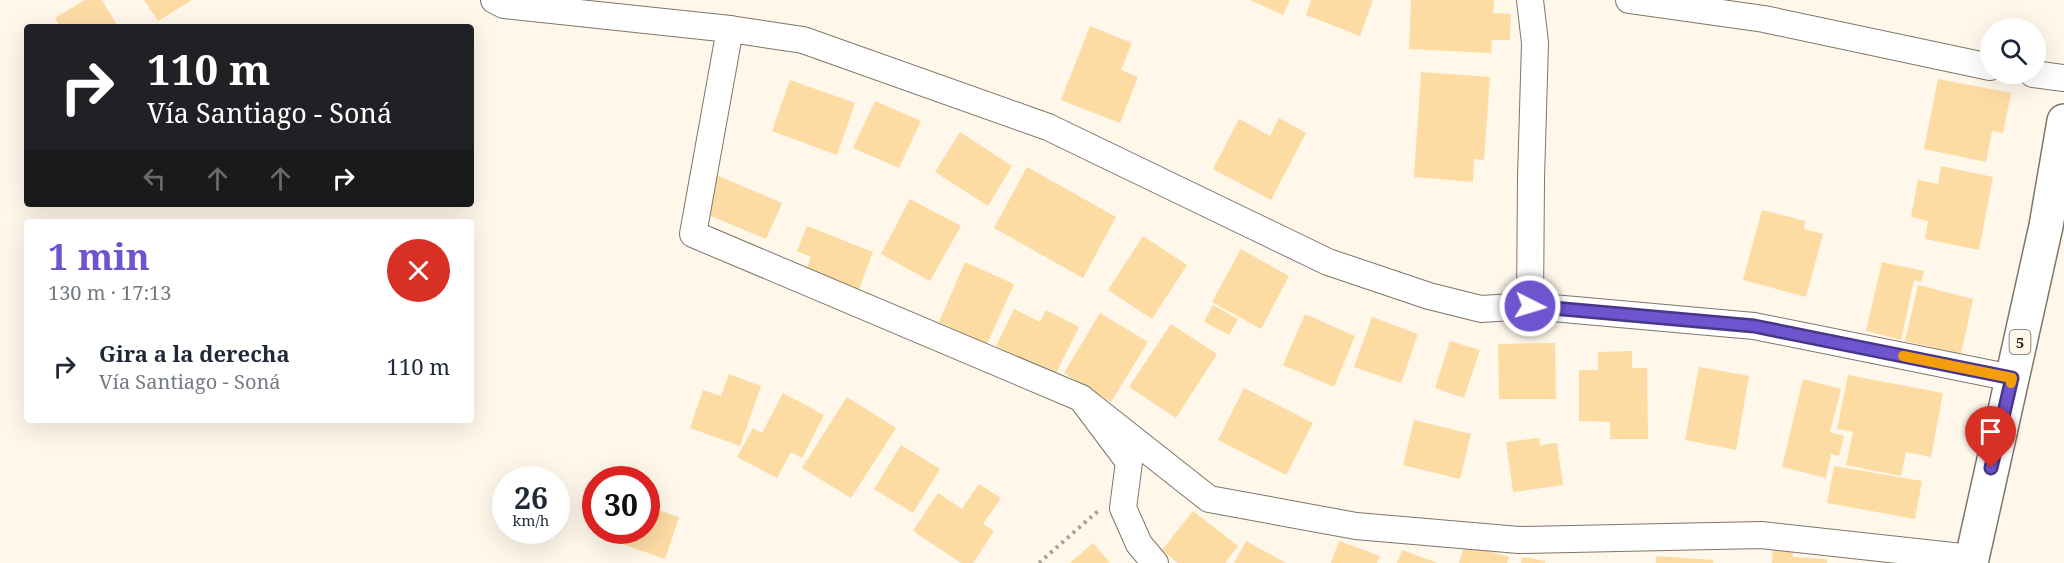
<!DOCTYPE html>
<html lang="es">
<head>
<meta charset="utf-8">
<style>
  :root { --surface:#fff; --page:#f6f6f7; --text:#1f2937; --muted:#747a83; --accent:#6e54ce }
  body { margin:0; font-family:"Noto Serif",serif; background:var(--page); color:var(--text); height:100vh; display:flex; flex-direction:column; font-size:22px; white-space:nowrap }
  * { box-sizing:border-box; margin:0 }
  p { font-size:20px; color:var(--muted) }
  .icon { flex:none; width:33px; height:33px; fill:none; stroke:currentColor; stroke-width:2; stroke-linecap:round; stroke-linejoin:round }
  .map { position:relative; flex:1; overflow:hidden }
  .panel { position:absolute; left:24px; top:219px; width:450px; height:204px; display:flex; flex-direction:column; background:var(--surface); border-radius:6px; box-shadow:0 6px 24px #0002 }
  .panel>* { flex:none }
  .banner { position:absolute; left:24px; top:24px; width:450px; height:183px; border-radius:6px; box-shadow:0 6px 24px #0002; background:#202124; color:#fff; overflow:hidden }
  .controls { position:absolute; left:1980px; top:18px; display:grid; gap:12px }
  .controls a { display:grid; place-items:center; width:66px; height:66px; border-radius:50%; background:var(--surface); box-shadow:0 6px 24px #0002; font-size:30px }
  .speed { position:absolute; left:492px; top:466px; display:flex; gap:12px; font-size:30px; font-weight:700; text-align:center }
  .speed>* { display:grid; place-content:center; width:78px; height:78px; border-radius:50%; background:var(--surface); box-shadow:0 6px 24px #0002; line-height:1 }
  .speed small { font-size:15px; font-weight:400 }
  .speed .limit { border:9px solid #d22; background:#fff; color:#111 }
  .pin { position:absolute; display:grid; place-items:center; width:51px; height:51px; color:#fff; margin:-62px -26px; border-radius:50% 50% 50% 0; rotate:-45deg; box-shadow:0 0 6px #0007 }
  .pin .icon { rotate:45deg }
  .me { position:absolute; width:66px; margin:-33px; rotate:95deg; stroke-linejoin:round; filter:drop-shadow(0 0 4px #0008) }
  .turn { display:flex; align-items:center; gap:21px; height:126px; padding:0 24px; font-size:27px }
  .turn .icon { width:78px; height:78px; stroke-width:2.5 }
  .turn b { display:block; font-size:42px; line-height:51px }
  .lanes { display:flex; align-items:center; height:57px; padding:0 24px; background:#0003; justify-content:center; gap:30px; direction:ltr }
  .lanes .off { opacity:.35 }
  .round { display:grid; place-items:center; flex:none; width:63px; height:63px; border-radius:32px; background:var(--page) }
  .summary { display:flex; align-items:center; justify-content:space-between; height:102px; padding:0 24px }
  h1 { font-size:36px; font-weight:700; line-height:45px; color:var(--accent) }
  ul { padding:0; list-style:none }
  li { display:flex; align-items:center; gap:18px; height:90px; padding:0 24px }
  li div { flex:1 }
  li b { display:block; font-size:22px }
  li em { font-style:normal }
  .map>svg:first-child { display:block }
</style>
</head>
<body>
<div class="map">
<svg width="2064" height="563" viewBox="0 0 2064 563">
  <rect width="100%" height="100%" fill="#fef7ea"/>
  <!-- building -->
  <g fill="#fddca4">
    <path d="M85,0H102L117,25L112,27H60L55,18Z"/>
    <path d="M144,0H192L158,21Z"/>
    <path d="M1250,0H1290L1283,15Z"/>
    <path d="M1311,0H1373L1360,36L1306,15Z"/>
    <path d="M1411,0H1494L1493,13L1511,14L1510,40H1492L1491,53L1409,49Z"/>
    <path d="M1090,26L1132,43L1121,70L1138,77L1120,123L1061,100Z"/>
    <path d="M1421,72L1490,77L1484,160L1474,159L1473,182L1414,177Z"/>
    <path d="M1938,79L2011,93L2003,133L1992,131L1986,162L1924,149Z"/>
    <path d="M790,80L855,103L837,155L772,131Z"/>
    <path d="M875,101L921,121L899,168L853,148Z"/>
    <path d="M1279,118L1306,133L1271,200L1213,169L1239,119L1270,136Z"/>
    <path d="M960,132L1012,166L988,206L935,172Z"/>
    <path d="M1941,166L1993,177L1979,250L1925,239L1928,221L1911,217L1918,180L1938,184Z"/>
    <path d="M1027,167L1116,217L1083,278L994,228Z"/>
    <path d="M714,174L782,203L766,239L706,214L713,199L705,196Z"/>
    <path d="M910,199L961,226L930,281L881,254Z"/>
    <path d="M1762,210L1805,221L1804,229L1823,234L1806,297L1743,280Z"/>
    <path d="M807,226L873,252L857,294L805,273L811,257L797,251Z"/>
    <path d="M1143,236L1187,265L1152,319L1108,290Z"/>
    <path d="M1241,249L1289,276L1261,329L1212,302Z"/>
    <path d="M965,262L1014,284L987,344L939,322Z"/>
    <path d="M1882,262L1924,271L1921,282L1914,280L1901,340L1866,331Z"/>
    <path d="M1918,285L1973,299L1961,354L1905,341Z"/>
    <path d="M1213,305L1238,319L1229,335L1204,322Z"/>
    <path d="M1014,309L1040,322L1046,310L1079,327L1055,375L996,346Z"/>
    <path d="M1100,313L1148,342L1111,402L1064,373Z"/>
    <path d="M1305,314L1355,336L1334,387L1283,365Z"/>
    <path d="M1372,317L1418,334L1401,383L1354,367Z"/>
    <path d="M1171,324L1217,354L1176,418L1129,387Z"/>
    <path d="M1450,341L1480,350L1464,398L1435,388Z"/>
    <path d="M1555,343L1556,399H1499L1498,344Z"/>
    <path d="M1632,351V368H1647L1648,439H1610V422L1579,421V370H1598V352Z"/>
    <path d="M1699,367L1749,376L1736,450L1685,440Z"/>
    <path d="M729,374L761,386L740,446L690,428L703,390L721,396Z"/>
    <path d="M1848,375L1943,393L1931,457L1906,452L1901,476L1846,465L1853,432L1837,429Z"/>
    <path d="M1803,379L1841,389L1830,432L1844,436L1839,456L1831,454L1826,478L1782,467Z"/>
    <path d="M1244,388L1313,423L1286,475L1218,440Z"/>
    <path d="M783,393L824,415L802,458L791,452L777,478L737,457L753,428L762,433Z"/>
    <path d="M847,397L896,428L851,498L802,468Z"/>
    <path d="M1414,420L1471,434L1460,479L1403,465Z"/>
    <path d="M1539,438L1540,445L1557,443L1563,485L1513,492L1506,442Z"/>
    <path d="M901,445L940,469L913,513L874,489Z"/>
    <path d="M1834,466L1922,481L1915,519L1827,503Z"/>
    <path d="M979,484L1001,498L983,524L994,531L973,563H961L913,531L938,493L962,509Z"/>
    <path d="M646,506L679,517L665,559L608,539L611,531H646Z"/>
    <path d="M1193,511L1238,546L1225,563H1178L1162,550Z"/>
    <path d="M1246,541L1286,563H1234Z"/>
    <path d="M1339,541L1380,556L1377,563H1331Z"/>
    <path d="M1093,543L1110,563H1070Z"/>
    <path d="M1465,544L1509,557L1507,563H1459Z"/>
    <path d="M1773,549L1793,550V557L1827,559V563H1772Z"/>
    <path d="M1402,550L1438,563H1397Z"/>
    <path d="M1656,556L1714,560L1713,563H1656Z"/>
    <path d="M1522,557L1545,561V563H1521Z"/>
  </g>
  <g fill="none" stroke-linecap="round" stroke-linejoin="round">
    <!-- minor casing -->
    <g stroke="#7e7669" stroke-width="28">
      <g id="minor">
        <path d="M494,0L504,5L730,29"/>
        <path d="M1530,0L1535,43L1531,178L1530,306"/>
        <path d="M1629,0L1764,19L1990,67"/>
        <path d="M2033,74L2064,78"/>
        <path d="M1081,398L693,234L730,29L803,40L1048,127L1328,262L1429,296L1481,309L1530,306L1754,326L2012,378"/>
        <path d="M1155,563L1139,544L1123,508L1129,462L1081,398L1209,499L1356,526L1519,540L1761,535L1971,558"/>
      </g>
    </g>
    <!-- primary casing -->
    <g stroke="#7e7669" stroke-width="36">
      <path id="primary" d="M1971,563L2046,226L2064,121"/>
    </g>
    <!-- path -->
    <path stroke="#a7a298" stroke-width="4" stroke-dasharray="3 4.5" stroke-linecap="butt" d="M1039,563L1098,511"/>
    <!-- minor -->
    <use href="#minor" stroke="#fff" stroke-width="26"/>
    <!-- primary -->
    <use href="#primary" stroke="#fff" stroke-width="33"/>
  </g>
  <g fill="none" stroke-linecap="round" stroke-linejoin="round">
    <!-- route casing -->
    <g stroke="#483786" stroke-width="15">
      <path id="route" d="M1530,306L1754,326L2012,378L1991,468"/>
    </g>
    <!-- route -->
    <use href="#route" stroke="#6e54ce" stroke-width="10"/>
    <!-- slow -->
    <path stroke="#f59e0b" stroke-width="10" d="M1903,356L2012,378L2011,383"/>
  </g>
  <g text-anchor="middle" dominant-baseline="central" stroke-width="4.5" stroke-linejoin="round" paint-order="stroke">
    <!-- shield labels -->
    <rect fill="#fef7ea" stroke="#6a655d" stroke-width="1.5" x="2009.5" y="330" width="21" height="24" rx="4.5"/>
    <g font-size="15" font-weight="bold" fill="#2a2721">
      <text x="2020" y="342">5</text>
    </g>
  </g>
</svg>
<div class="controls">
<a><svg class="icon" aria-label="search" viewBox="0 0 24 24"><circle cx="10" cy="10" r="6"/><path d="M15 15l6 6"/></svg></a>
</div>
<div class="speed"><div>26<small>km/h</small></div><div class="limit">30</div></div>
<div class="pin" style="left:1991px;top:468px;background:#d93025"><svg class="icon" aria-label="arrive" viewBox="0 0 24 24"><path d="M6 21V4h12l-3 4 3 4H6"/></svg></div>
<svg class="me" style="left:1530px;top:306px" viewBox="-20 -20 40 40"><circle r="17" fill="#6e54ce" stroke="#fff" stroke-width="3"/><path d="M0-11L8 9 0 5-8 9z" fill="#fff"/></svg>
<div class="banner">
<div class="turn"><svg class="icon" aria-label="right" viewBox="0 0 24 24"><path d="M7 20v-9h11M14 6l5 5-5 5"/></svg><div><b>110 m</b>Vía Santiago - Soná</div></div>
<div class="lanes"><svg class="icon off" aria-label="left" viewBox="0 0 24 24"><path d="M17 20v-9H6M10 6l-5 5 5 5"/></svg><svg class="icon off" aria-label="ahead" viewBox="0 0 24 24"><path d="M12 20V5M6 11l6-6 6 6"/></svg><svg class="icon off" aria-label="ahead" viewBox="0 0 24 24"><path d="M12 20V5M6 11l6-6 6 6"/></svg><svg class="icon" aria-label="right" viewBox="0 0 24 24"><path d="M7 20v-9h11M14 6l5 5-5 5"/></svg></div>
</div>
<section class="panel">
<div class="summary"><div><h1>1 min</h1><p>130 m · 17:13</p></div><a class="round" style="background:#d93025;color:#fff"><svg class="icon" aria-label="close" viewBox="0 0 24 24"><path d="M6 6l12 12M18 6L6 18"/></svg></a></div>
<ul>
<li><svg class="icon" aria-label="right" viewBox="0 0 24 24"><path d="M7 20v-9h11M14 6l5 5-5 5"/></svg><div><b>Gira a la derecha</b><p>Vía Santiago - Soná</p></div><em>110 m</em></li>
</ul>
</section>
</div>
</body>
</html>
